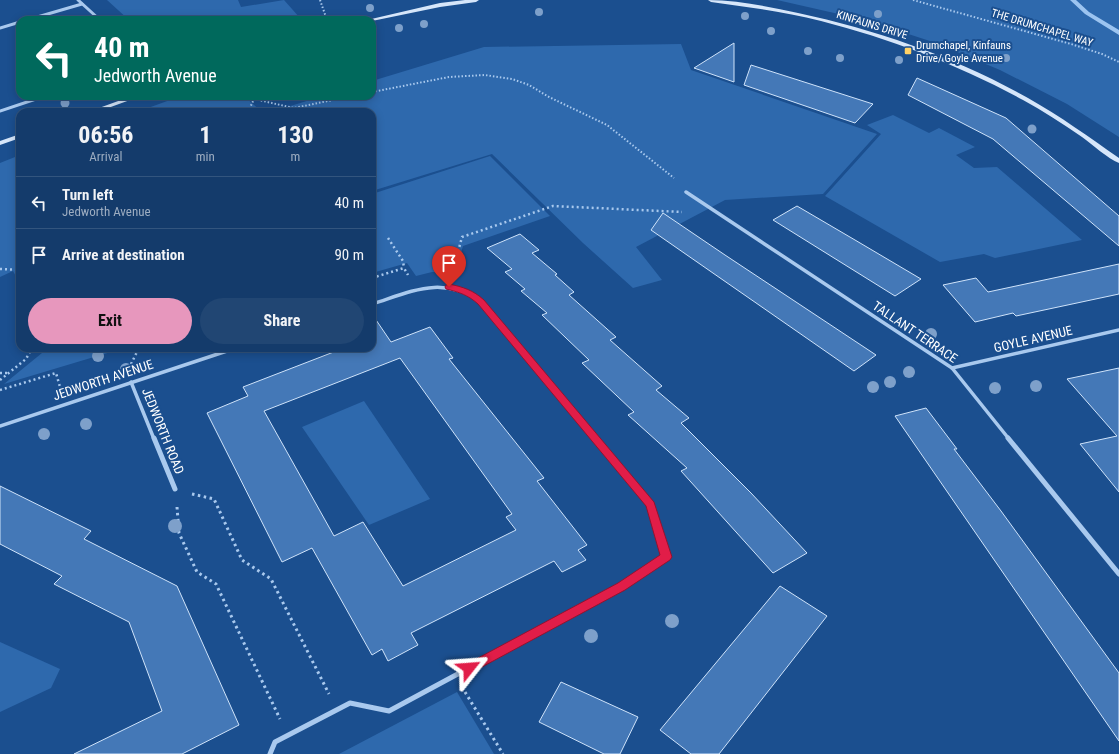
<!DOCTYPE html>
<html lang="en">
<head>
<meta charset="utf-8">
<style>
  :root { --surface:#143b6b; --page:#214673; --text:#f1f3f6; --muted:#9dadc1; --line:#33557e; --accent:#e797bd }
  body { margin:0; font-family:"Roboto Condensed",sans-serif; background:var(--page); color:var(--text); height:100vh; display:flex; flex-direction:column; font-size:15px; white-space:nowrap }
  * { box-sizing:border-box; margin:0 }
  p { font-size:13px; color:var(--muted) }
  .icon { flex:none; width:22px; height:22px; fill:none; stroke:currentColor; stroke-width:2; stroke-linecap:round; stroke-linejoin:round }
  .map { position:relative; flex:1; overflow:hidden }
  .drawer { position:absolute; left:16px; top:108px; width:360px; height:244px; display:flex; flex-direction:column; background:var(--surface); border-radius:12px; box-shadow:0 2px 10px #0003,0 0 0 1px var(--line) }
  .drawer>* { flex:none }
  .guide { position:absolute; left:16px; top:16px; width:360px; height:84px; border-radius:12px; box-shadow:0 2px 10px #0003,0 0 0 1px var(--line); background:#00695c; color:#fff; overflow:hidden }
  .pin { position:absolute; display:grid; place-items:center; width:34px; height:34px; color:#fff; margin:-41px -17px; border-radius:50% 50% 50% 0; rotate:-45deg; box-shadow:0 0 4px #0007 }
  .pin .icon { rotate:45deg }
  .me { position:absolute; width:44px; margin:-22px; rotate:62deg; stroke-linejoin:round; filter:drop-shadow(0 0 3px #0008) }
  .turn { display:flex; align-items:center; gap:14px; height:84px; padding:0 12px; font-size:18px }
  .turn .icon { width:52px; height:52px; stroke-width:2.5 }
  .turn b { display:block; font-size:28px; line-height:34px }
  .eta { display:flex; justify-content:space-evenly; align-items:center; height:68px; text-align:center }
  .eta b { font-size:24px; font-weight:700; line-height:28px }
  .button { display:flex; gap:8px; margin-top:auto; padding:8px 12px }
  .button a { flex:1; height:46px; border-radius:24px; background:var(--accent); color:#111; font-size:16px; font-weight:700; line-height:46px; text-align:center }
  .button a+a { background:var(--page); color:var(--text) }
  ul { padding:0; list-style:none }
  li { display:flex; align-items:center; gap:12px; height:52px; padding:0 12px; border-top:1px solid var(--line) }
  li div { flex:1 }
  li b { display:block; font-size:15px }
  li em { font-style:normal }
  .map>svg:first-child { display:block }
</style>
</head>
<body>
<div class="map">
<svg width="1119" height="754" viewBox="0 0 1119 754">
  <rect width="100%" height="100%" fill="#1b4f8f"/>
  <!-- green -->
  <g fill="#2e69ad">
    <path d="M107,0H238L241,7L284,0L300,18L316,20H129Z"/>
    <path d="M777,0H1119V137L1067,104L1000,70L933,42L865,20Z"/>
    <path d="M681,44L691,70L877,134L823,194L725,200L636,247L662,280L633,288L583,243L492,154L372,191V112H271L323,96H372V81L484,47Z"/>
    <path d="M181,96H244L262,112H137Z"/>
    <path d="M893,115L929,133L939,128L975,147L956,155L974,168L997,167L1082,240L995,258L984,254L940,262L825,196L881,134L867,125Z"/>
    <path d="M20,155V284L13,271L0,277V163Z"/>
    <path d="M490,156L550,216L463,246L455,273L432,272L416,276L407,263L372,273V194Z"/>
    <path d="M44,348H124L4,384L42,353Z"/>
    <path d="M364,401L430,499L369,525L302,427Z"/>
    <path d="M0,642L60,669L51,688L0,712Z"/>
    <path d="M457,692L494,754H339Z"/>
  </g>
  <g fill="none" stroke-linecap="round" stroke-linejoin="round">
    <!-- stream -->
    <path fill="#9cc4f0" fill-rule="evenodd" d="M1070,0H1076L1089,12L1119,30V35L1085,14Z"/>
  </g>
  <!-- building -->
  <g fill="#4478b7" stroke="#cfe3fa" fill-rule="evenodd">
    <path d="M734,43V82L694,68Z"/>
    <path d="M751,65L873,104L855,123L744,85Z"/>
    <path d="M917,78L1006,118L1119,216V246L993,139L908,95Z"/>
    <path d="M797,206L855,240L921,279L895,296L773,220Z"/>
    <path d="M663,213L725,255L876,355L854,371L651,230Z"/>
    <path d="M520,234L539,250L532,253L557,274L555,275L574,292L569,295L616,337L610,340L662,386L656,390L689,418L681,423L751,493L807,553L773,573L681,471L687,468L628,415L634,412L582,363L589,360L542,315L547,313L521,291L525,289L505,272L512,269L487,248Z"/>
    <path d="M1119,264V294L1016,316L1013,313L975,322L943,285L976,278L988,292Z"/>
    <path d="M372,314L391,342L430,327L453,358L449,359L544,478L537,481L587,545L578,550L586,560L562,572L554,561L411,633L418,645L388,661L382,649L372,655L312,548L282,562L207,413L248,396L243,387L344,348H372ZM400,358L512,514L506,517L516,530L403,586L363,522L334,536L264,411Z"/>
    <path d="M1119,368V492L1080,444L1117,436L1067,379Z"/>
    <path d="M926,408L957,449H954L1001,511L1119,673V741L895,416Z"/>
    <path d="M0,486L91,531L84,539L177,586L239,725L182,754H74L162,711L129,622L54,584L62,576L0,544Z"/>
    <path d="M780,586L827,616L719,754H691L660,730Z"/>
    <path d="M561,682L638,717L620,754H604L539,722Z"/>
  </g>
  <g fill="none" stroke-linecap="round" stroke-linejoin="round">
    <!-- path-far2 -->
    <g stroke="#a9c9ee" stroke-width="2" stroke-dasharray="1.5 2" stroke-linecap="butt">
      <path d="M320,0L327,20"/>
      <path d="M913,0L1071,44L1102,54L1119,62"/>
      <path d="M372,92L449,77L485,75L512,79L529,85L549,97L607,125L674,178"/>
      <path d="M254,99L294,108L352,96"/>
      <path d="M248,112L254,99L250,96"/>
    </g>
    <!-- path-far1 -->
    <g stroke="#a9c9ee" stroke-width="2.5" stroke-dasharray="2 3" stroke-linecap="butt">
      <path d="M388,238L403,261L404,268"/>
      <path d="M0,269L20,270"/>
      <path d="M453,271L462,237L553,206L682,212"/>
      <path d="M372,278L404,268L408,275"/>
      <path d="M131,364L139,348"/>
      <path d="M0,373H9"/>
      <path d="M0,380L26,359L32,348"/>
      <path d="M0,390L56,373L60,387"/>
    </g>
    <!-- path -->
    <g stroke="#a9c9ee" stroke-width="3" stroke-dasharray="2.5 3.5" stroke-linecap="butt">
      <path d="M192,494L214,499L242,560L271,579L329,694"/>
      <path d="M177,507L179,533L197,572L216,584L280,719"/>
      <path d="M465,692L503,754"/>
    </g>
    <!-- street-far2 -->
    <g stroke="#a9c9ee" stroke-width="3">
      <path d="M78,0L100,20"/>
      <path d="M27,20L82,4"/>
      <path d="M0,28L20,22"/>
      <path d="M0,111L45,96"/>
    </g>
    <!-- street-far1 -->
    <g stroke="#a9c9ee" stroke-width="3.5">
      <path d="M686,192L952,368L1009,439"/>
      <path d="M372,304C413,291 442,275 481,302L595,439"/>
      <path d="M952,368L1119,330"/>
      <path d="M131,382L154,439"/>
      <path d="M0,426L236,348"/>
    </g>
    <!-- street -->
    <g stroke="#a9c9ee" stroke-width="5">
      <path d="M154,438L175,489"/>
      <path d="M1008,438L1119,574"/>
      <path d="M270,754L275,742L350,703L389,711L621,586L666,557L650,505L594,438"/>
    </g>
    <!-- secondary -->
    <g fill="#d6e6fa" fill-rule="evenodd">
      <path d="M465,0H479L476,2L440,7L372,21V20H367L440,3Z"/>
      <path d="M708,0C739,0 769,7 798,13C878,30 957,58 1028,98C1060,116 1089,137 1119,158V163C1108,159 1092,144 1082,137C1063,124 1043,111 1023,100C959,65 891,39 821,21C785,12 748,7 711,2Z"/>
      <path d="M132,96H141L97,112H88Z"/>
      <path d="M20,134V138L0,145V141Z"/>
    </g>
  </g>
  <!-- trees -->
  <g fill="#7ea0ca">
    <circle cx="370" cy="8" r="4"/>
    <circle cx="539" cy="12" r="4"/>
    <circle cx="878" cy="14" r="4"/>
    <circle cx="745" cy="16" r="4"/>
    <circle cx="424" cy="24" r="4"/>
    <circle cx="399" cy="28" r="4"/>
    <circle cx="771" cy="31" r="4"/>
    <circle cx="808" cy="51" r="4"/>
    <circle cx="840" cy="58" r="4"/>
    <circle cx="1006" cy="58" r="4"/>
    <circle cx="899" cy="60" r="4"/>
    <circle cx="65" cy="103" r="4.5"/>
    <circle cx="1032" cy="129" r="4.5"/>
    <circle cx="931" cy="334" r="6"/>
    <circle cx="98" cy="356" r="6"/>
    <circle cx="126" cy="369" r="6"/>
    <circle cx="909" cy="372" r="6"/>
    <circle cx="890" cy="382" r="6"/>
    <circle cx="1036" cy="386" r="6"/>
    <circle cx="873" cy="387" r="6"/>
    <circle cx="995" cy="388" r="6"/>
    <circle cx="86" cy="424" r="6"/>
    <circle cx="44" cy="434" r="6"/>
    <circle cx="175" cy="526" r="7"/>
    <circle cx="672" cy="621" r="7"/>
    <circle cx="591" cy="636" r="7"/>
  </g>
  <!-- route -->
  <path fill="#e11d48" stroke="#92132f" d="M449,284C463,287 473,290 484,300L654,502L672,557L670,560L625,590L469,674L465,672L463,668L465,665L618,583L660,555L646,506L478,304C468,295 459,292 446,289L445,287L446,285Z"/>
  <!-- markers -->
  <rect fill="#ffd166" stroke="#1b4f8f" stroke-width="1.5" x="904" y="47" width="8" height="8" rx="2"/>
  <g text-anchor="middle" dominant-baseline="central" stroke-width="4" stroke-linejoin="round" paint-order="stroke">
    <!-- far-street labels -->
    <g font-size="11" fill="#fff" stroke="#1b4f8f">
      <text transform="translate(872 25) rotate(17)">KINFAUNS DRIVE</text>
      <text transform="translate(1042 28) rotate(17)">THE DRUMCHAPEL WAY</text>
    </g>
    <!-- far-poi labels -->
    <g font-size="11" fill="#fff" stroke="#1b4f8f" text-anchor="start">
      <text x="916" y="45">Drumchapel, Kinfauns<tspan x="916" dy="13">Drive/ Goyle Avenue</tspan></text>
    </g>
    <!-- street labels -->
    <g font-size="13" fill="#fff" stroke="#1b4f8f">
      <text transform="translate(915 332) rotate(34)">TALLANT TERRACE</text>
      <text transform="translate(1033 339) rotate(-13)">GOYLE AVENUE</text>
      <text transform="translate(103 380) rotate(-18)">JEDWORTH AVENUE</text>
      <text transform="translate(163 431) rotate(68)">JEDWORTH ROAD</text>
    </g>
  </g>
</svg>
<div class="pin" style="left:449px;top:287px;background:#d93025"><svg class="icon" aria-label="arrive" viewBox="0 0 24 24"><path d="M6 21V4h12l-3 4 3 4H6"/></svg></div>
<svg class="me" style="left:469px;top:668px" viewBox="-20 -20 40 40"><path d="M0-17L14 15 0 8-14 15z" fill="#e11d48" stroke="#fff" stroke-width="4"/></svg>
<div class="guide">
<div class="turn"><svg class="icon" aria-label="left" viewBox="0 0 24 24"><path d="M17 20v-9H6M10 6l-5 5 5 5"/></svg><div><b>40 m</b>Jedworth Avenue</div></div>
</div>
<section class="drawer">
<div class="eta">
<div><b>06:56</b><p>Arrival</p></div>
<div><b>1</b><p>min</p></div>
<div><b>130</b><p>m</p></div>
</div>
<ul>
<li><svg class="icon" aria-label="left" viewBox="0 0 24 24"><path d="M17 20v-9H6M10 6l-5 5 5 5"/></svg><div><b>Turn left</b><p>Jedworth Avenue</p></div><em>40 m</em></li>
<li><svg class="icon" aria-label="arrive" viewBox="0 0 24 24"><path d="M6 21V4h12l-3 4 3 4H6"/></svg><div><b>Arrive at destination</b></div><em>90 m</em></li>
</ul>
<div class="button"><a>Exit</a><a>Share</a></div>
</section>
</div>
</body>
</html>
